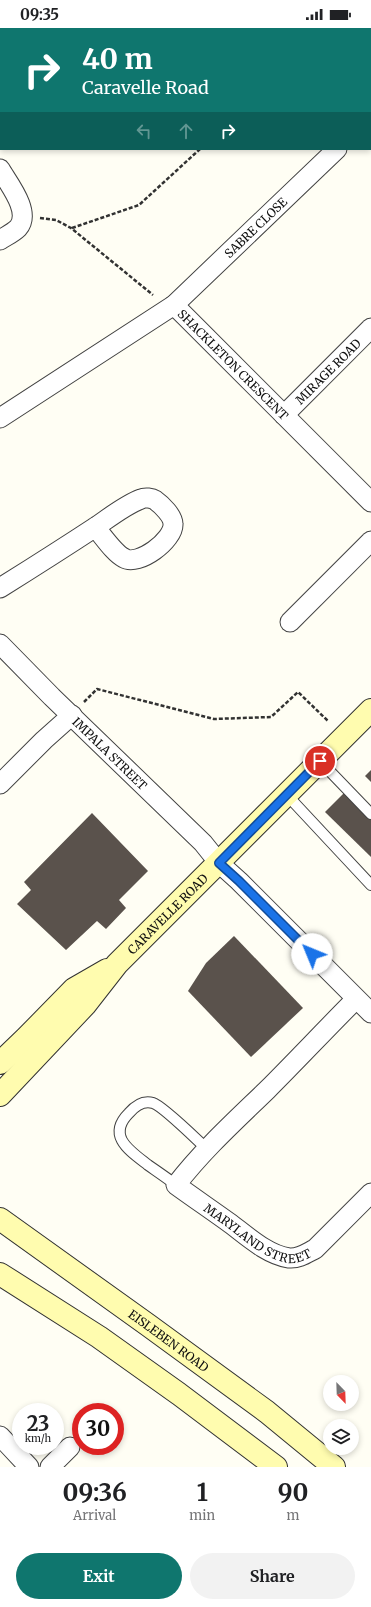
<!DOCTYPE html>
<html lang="en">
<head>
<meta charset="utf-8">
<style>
  :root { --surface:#fff; --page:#f2f2f2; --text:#202124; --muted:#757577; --accent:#0f766e }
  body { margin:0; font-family:Merriweather,serif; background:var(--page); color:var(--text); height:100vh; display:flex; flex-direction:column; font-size:15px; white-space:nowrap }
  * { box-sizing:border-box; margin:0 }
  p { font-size:13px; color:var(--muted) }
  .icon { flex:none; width:22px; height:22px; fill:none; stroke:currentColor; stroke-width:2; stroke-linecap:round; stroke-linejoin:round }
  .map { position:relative; height:1439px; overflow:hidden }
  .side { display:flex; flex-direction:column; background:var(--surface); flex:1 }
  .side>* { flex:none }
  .banner { position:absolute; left:0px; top:0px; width:371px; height:122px; box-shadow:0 2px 6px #0003; background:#0f766e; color:#fff; overflow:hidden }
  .needle { width:26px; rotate:157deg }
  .buttons { position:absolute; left:323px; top:1347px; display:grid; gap:8px }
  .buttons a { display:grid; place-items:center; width:36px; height:36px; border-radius:50%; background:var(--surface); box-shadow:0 2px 6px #0003; font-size:20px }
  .speed { position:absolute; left:12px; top:1375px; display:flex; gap:8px; font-size:20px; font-weight:700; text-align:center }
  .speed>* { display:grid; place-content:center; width:52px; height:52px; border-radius:50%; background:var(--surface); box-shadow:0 2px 6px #0003; line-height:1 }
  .speed small { font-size:10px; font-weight:400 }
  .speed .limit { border:6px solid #d22; background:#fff; color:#111 }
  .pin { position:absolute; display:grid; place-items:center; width:34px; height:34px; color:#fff; margin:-17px; border:2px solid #fff; border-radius:50%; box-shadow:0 1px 4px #0007 }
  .me { position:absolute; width:44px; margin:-22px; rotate:315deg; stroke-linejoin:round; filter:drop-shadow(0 0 3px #0008) }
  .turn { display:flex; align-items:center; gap:14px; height:84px; padding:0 16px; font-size:18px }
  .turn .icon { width:52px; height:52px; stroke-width:2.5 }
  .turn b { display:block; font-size:28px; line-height:34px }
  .lanes { display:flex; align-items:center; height:38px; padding:0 16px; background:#0003; justify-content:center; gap:20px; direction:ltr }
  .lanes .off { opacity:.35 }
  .eta { display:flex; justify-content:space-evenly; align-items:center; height:68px; text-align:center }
  .eta b { font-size:24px; font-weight:700; line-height:28px }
  .cta { display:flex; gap:8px; margin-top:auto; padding:8px 16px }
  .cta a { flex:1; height:46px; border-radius:24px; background:var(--accent); color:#fff; font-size:16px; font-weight:700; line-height:46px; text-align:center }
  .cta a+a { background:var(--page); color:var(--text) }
  .status { display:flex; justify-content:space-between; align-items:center; height:28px; padding:0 20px; background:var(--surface); direction:ltr }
  .status svg { height:11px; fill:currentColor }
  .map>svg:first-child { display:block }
</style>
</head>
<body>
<div class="status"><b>09:35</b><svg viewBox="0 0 49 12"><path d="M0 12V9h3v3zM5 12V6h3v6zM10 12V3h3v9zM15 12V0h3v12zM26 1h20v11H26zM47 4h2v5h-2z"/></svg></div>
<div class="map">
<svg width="371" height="1439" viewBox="0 0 371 1439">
  <rect width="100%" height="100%" fill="#fffef4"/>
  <!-- building -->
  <g fill="#5a524c">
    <path d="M371,742V754L365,748Z"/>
    <path d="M344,765L371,792V829L325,784Z"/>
    <path d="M92,785L148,843L119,872L126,880L106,901L97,893L66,922L17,876L31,862L24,854Z"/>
    <path d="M234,908L303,980L251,1029L188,963L206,935Z"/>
  </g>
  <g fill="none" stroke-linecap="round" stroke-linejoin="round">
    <!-- lane casing -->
    <g stroke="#434343" stroke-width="12">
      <g id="lane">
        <path d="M320,733L371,786"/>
        <path d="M286,766L371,857"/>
        <path d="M176,1157C167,1150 158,1144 148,1137C130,1123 106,1108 129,1085C135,1078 143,1072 153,1075C163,1078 197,1112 207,1121"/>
      </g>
    </g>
    <!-- street casing -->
    <g stroke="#434343" stroke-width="21">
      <g id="street">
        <path d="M0,141C8,155 32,184 18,200C13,205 6,208 0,212"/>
        <path id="s1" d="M174,277L371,474"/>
        <path id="s2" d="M284,387L371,300"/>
        <path id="s3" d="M0,390L174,277L337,121"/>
        <path d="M0,560C32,540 65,519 97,498C110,489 127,476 141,471C145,469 152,470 155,472C162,477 173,488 173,496C174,512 138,539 124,530C114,525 103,508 95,499"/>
        <path d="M290,594L371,513"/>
        <path id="s4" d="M0,616L52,669L203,815L219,835L239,853L371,985"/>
        <path d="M0,756L44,712L72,687"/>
        <path id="s5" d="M356,971C326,1001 297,1032 267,1062C235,1093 203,1122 176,1157C194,1170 213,1183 231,1196C248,1209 268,1227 289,1230C299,1231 307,1225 315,1221L371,1165"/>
        <path d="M0,1408L29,1439"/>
        <path d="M50,1439L70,1419"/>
      </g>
    </g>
    <!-- secondary casing -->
    <g stroke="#323232" stroke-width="24">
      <g id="secondary">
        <path d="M0,1035L26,1010L74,961L107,942"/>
        <path id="s6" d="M0,1067L85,977L117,936L371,682"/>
        <path id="s7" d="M0,1191L148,1297L267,1384L334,1439"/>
        <path d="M0,1246L99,1309L179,1366L276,1439"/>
      </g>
    </g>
    <!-- path -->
    <g stroke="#323232" stroke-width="2.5" stroke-dasharray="4 2" stroke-linecap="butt">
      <path d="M370,63H371"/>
      <path d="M40,190L56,192L71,200L153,267"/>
      <path d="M72,200L139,177L200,121"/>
      <path d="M84,674L97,661L214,691L271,689L298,664L328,693"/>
    </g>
    <!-- lane -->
    <use href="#lane" stroke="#fff" stroke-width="10"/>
    <!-- street -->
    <use href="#street" stroke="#fff" stroke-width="19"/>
    <!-- secondary -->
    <use href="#secondary" stroke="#fffcaf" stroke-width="22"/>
  </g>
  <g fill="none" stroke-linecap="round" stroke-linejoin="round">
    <!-- route casing -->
    <g stroke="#114b97" stroke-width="10">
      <path id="route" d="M312,926L239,853L219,835L320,733"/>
    </g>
    <!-- route -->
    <use href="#route" stroke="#1a73e8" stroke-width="7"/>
  </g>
  <g text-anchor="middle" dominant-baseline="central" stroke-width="4" stroke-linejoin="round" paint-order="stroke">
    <!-- street labels -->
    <g font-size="12" fill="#101010" stroke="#fff">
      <text stroke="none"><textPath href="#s3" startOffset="320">SABRE CLOSE</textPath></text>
      <text stroke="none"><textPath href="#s1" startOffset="84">SHACKLETON CRESCENT</textPath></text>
      <text stroke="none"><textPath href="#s2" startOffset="62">MIRAGE ROAD</textPath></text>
      <text stroke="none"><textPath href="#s4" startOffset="155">IMPALA STREET</textPath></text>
      <text stroke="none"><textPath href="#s6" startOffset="247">CARAVELLE ROAD</textPath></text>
      <text stroke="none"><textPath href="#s5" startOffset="356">MARYLAND STREET</textPath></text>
      <text stroke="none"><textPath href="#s7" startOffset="208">EISLEBEN ROAD</textPath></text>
    </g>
  </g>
</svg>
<div class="buttons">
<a><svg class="needle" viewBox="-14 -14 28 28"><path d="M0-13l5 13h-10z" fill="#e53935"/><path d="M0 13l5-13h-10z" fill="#757577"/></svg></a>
<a><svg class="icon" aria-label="layers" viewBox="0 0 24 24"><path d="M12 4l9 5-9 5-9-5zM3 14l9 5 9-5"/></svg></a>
</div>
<div class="speed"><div>23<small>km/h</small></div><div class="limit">30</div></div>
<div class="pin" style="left:320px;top:733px;background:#d93025"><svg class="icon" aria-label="arrive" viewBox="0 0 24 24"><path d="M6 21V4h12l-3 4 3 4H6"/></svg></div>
<svg class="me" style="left:312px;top:926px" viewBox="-20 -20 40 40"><circle r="19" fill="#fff"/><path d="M0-13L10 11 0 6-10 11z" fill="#1a73e8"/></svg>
<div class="banner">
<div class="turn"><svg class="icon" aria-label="right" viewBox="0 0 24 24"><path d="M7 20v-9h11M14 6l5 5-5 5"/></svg><div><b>40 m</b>Caravelle Road</div></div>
<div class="lanes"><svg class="icon off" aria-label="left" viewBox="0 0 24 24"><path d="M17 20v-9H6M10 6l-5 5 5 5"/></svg><svg class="icon off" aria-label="ahead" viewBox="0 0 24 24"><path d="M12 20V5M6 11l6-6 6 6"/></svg><svg class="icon" aria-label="right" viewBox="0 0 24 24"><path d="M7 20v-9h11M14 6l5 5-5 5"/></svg></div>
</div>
</div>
<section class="side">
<div class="eta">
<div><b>09:36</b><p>Arrival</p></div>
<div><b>1</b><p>min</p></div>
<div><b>90</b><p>m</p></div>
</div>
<div class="cta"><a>Exit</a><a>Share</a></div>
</section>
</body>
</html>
